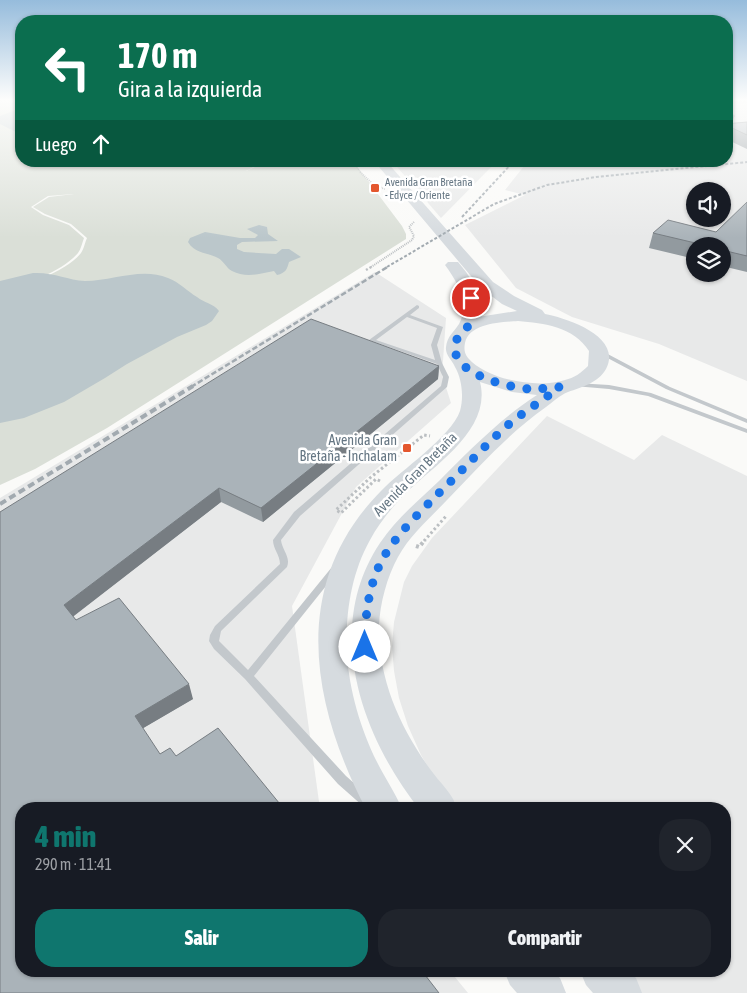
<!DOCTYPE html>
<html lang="es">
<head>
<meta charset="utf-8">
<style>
  :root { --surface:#171b24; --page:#20242c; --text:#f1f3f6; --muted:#9ea1a6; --accent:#0f766e }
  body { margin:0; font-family:"Asap Condensed",sans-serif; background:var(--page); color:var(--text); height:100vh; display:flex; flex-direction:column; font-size:19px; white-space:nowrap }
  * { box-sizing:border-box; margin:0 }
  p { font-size:16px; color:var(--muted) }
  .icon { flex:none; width:28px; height:28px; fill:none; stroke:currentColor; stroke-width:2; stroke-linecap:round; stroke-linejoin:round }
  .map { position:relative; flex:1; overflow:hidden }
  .panel { position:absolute; left:15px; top:802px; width:716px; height:175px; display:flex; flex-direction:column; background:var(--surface); border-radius:20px; box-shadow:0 1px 4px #0004 }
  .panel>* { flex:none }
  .banner { position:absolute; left:15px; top:15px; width:718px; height:152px; border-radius:20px; box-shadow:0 1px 4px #0004; background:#0b6e4f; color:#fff; overflow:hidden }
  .buttons { position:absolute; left:686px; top:182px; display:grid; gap:10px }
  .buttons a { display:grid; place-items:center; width:45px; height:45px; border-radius:50%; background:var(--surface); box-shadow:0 1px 4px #0004; font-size:25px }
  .pin { position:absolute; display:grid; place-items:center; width:42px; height:42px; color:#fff; margin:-21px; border:2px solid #fff; border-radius:50%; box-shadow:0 1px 5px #0007 }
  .me { position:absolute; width:55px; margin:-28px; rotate:0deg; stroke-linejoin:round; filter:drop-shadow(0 0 4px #0008) }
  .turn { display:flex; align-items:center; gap:18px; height:105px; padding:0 20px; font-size:22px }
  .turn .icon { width:65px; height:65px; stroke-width:2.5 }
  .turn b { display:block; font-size:35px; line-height:42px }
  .then { display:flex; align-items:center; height:48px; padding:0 20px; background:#0003; gap:10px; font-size:19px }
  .round { display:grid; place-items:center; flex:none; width:52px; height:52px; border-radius:20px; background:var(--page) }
  .overview { display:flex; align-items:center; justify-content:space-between; height:85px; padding:0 20px }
  h1 { font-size:30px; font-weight:800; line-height:38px; color:var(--accent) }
  .primary-button { display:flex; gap:10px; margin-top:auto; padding:10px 20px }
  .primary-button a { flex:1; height:58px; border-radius:20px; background:var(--accent); color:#fff; font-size:20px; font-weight:800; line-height:58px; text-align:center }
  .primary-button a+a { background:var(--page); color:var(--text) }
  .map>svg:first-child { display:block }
</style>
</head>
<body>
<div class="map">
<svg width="747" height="993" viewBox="0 0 747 993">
  <rect width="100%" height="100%" fill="#fafaf8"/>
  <!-- built -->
  <g fill="#e8e9e9" fill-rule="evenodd">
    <path d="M726,99H747V381L659,344L572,317L516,288L465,225L525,195L505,190L528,161H726ZM695,191H722V219H695ZM695,246H722V274H695Z"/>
    <path d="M392,161H497L441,218Z"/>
    <path d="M375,272L446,318L442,375L451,403L356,487L292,606L320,809H21V971H450L468,993H0V498Z"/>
    <path d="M547,416L634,460L662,435L747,476V993H636L615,971H725V809H462L438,784L421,755L408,726L399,698L394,671L392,646L394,622L404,582L412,566L432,538Z"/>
  </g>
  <!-- green -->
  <path fill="#dadfd7" d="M0,99H21V161H265L246,171L268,161H353L402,226L406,234V239L107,428L35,469L0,485V294C23,286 66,272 81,253C84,249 85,242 87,238L71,224L45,214L33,207L49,197L74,194L48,196L31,207L43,215L69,225L84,238C82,243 81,249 78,253C61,273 24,284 0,292Z"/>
  <!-- water -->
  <g fill="#bbc7cb">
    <path d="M21,108V144H19L16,132L0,124V116Z"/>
    <path d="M259,225L267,227L268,234L278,241L242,242L237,245V249L244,252L276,254L282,249H289L301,257L289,262C287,269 286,273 277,275L274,271C260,274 245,278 232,271C226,268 224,261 218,258C207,252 195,254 188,242L190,238L205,232L240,238H255L258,235L247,229Z"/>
    <path d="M33,273C54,272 67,280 85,281C113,281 141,267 168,278C179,282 187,291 197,297C204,303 213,303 219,311L212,321L206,325L177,337L127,364L105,378L64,402L24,418L0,423V281Z"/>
  </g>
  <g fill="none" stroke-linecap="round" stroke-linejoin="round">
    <!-- path-far4 -->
    <path stroke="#bbbfc2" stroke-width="1" stroke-dasharray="1 1" stroke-linecap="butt" d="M352,161L361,173"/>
    <!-- path-far3 -->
    <g stroke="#bbbfc2" stroke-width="2" stroke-dasharray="1 1" stroke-linecap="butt">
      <path d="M360,172L375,186L386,189"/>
      <path d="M371,267L412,240L414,236L409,227L414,222"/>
    </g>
    <!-- path-far2 -->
    <path stroke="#bbbfc2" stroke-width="2.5" stroke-dasharray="2 2" stroke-linecap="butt" d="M366,270L373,266"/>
    <!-- path-far1 -->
    <g stroke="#bbbfc2" stroke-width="3" stroke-dasharray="2.5 2.5" stroke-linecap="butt">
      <path d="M380,481L376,479L341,513L336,510L371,477L424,435L430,436"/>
      <path d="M424,541L447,515"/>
    </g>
    <!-- path -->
    <path stroke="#bbbfc2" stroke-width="4" stroke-dasharray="3 3" stroke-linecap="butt" d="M416,546L419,547L425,540"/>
    <!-- service -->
    <g fill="#c3c8cc" fill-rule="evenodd">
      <path d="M417,305L419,306V308L410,315L443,327L437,345L442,363L449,377L447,387L300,516L281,540C282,550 291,557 287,567L221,631L219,641L248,670L332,567H338L339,569L338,571L254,676L346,776L372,799L374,803L372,807L368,808L364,807L338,784L245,679L214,649L209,641L210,635L215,626L280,564C280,555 273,549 273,540L294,512L441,386L443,377L437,364L369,340ZM407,317L437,328L431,345L435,360L376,340Z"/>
      <path d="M602,351L670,387L747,419V423L666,389L600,354V352Z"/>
      <path d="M576,383L609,385L651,393L747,429V433L648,396L609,389L574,386V384Z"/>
    </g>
    <!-- minor -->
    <path fill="#c3c8cc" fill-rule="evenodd" d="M747,99V103L726,104V100Z"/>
    <!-- primary -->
    <g fill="#d6dbdf" fill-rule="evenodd">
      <path d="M374,161H386L493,282L514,296L542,310L545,314C566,318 623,336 606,369C598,383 582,387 568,392C560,395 553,402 546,407C509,433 479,467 447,500C430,518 410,535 398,557C387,577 380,603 379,626C378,679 400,727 430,769C440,783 452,793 458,809H419C361,735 323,628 380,543C396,519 419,500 440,480C471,449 500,419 537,395L512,392L480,382C492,429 436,464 407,492C393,506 379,523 370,540C351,574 345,615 347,654C349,690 361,730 377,762C385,778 395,792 402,809H366C311,704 289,584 381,491C401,470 451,437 460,411C464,397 462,379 455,367C452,360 445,355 446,347C447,336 454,332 459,324C470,304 457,281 445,265L448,262H458C472,278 482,295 478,317L517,311L502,304L481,288ZM518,321C544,323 574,327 589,351L588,366C581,373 574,378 565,380C538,389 487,380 468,358C464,353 464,348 465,343C469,323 502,322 518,321Z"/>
      <path d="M504,971H553L560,978L566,993H517L510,985Z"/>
      <path d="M580,971H629L636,978L642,993H593L586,985Z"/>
    </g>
    <!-- rail-far2 -->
    <g stroke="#a2aab0" stroke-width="2" stroke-dasharray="3 2" stroke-linecap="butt">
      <path d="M462,217L514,161"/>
      <path d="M387,267L494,204L547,185L596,177L747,162"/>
    </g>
    <!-- rail-far1 -->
    <path stroke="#a2aab0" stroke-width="2.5" stroke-dasharray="5.5 2.5" stroke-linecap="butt" d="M191,387L389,266"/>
    <!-- rail -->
    <path stroke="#a2aab0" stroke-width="4" stroke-dasharray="7 4" stroke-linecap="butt" d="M0,504L193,386"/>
  </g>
  <!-- wall -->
  <g fill="#929a9f">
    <path d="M726,115L732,123L747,122V149L726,139Z"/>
    <path d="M747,202V272L722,266V246H695V259L649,248L653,233L716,232Z"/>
    <path d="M439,366L438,379L263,522L221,502L73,616L76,620L193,699L143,728L0,993V512Z"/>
  </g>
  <!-- shaded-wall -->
  <g fill="#777d82">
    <path d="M734,117L731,128L726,125V118Z"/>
    <path d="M439,366L438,379L263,522L261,508Z"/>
    <path d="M219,488L221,502L70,619L64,605Z"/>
    <path d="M189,684L193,699L140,730L135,716Z"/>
  </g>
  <!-- building -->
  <g fill="#aab3b9" stroke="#777d82">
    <path d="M726,115H734V117L726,118Z"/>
    <path d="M747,122V135L726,125V124Z"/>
    <path d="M747,202V256L722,250V246H708L653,233L668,220L716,232Z"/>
    <path d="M311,319L439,366L261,508L219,488L64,605L76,620L119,598L189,684L135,716L160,754L170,748L176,756L218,728L284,809H21V971H422L439,993H0V512Z"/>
  </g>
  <!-- sky -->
  <linearGradient id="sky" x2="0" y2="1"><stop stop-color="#96bcdc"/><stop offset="0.42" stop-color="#fdfdfc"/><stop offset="1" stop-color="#fdfdfc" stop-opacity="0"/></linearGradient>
  <rect width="747" height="238" fill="url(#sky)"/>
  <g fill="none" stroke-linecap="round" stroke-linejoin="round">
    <!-- route -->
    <path stroke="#1a73e8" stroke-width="9" stroke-dasharray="0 16.2" d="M365,647C365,616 368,586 383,558C398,533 420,512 440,492C463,470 484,446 508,425C525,411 543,400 560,387C550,388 540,389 529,389C508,387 451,374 455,345C456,337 462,334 466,329C472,321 472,308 471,298"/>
  </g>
  <!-- markers -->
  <g fill="#e4572e" stroke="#fff" stroke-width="2">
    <rect x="370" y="183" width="10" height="10" rx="2.5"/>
    <rect x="402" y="443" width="10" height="10" rx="2.5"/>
  </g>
  <g text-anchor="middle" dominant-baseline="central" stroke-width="5" stroke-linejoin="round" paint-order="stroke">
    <!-- far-poi labels -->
    <g font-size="11" fill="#657683" stroke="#fff" text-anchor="start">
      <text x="385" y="182">Avenida Gran Bretaña<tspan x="385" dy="13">- Edyce / Oriente</tspan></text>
    </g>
    <!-- poi labels -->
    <g font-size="14" fill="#657683" stroke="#fff" text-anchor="end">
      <text x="397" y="440">Avenida Gran<tspan x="397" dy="16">Bretaña - Inchalam</tspan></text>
    </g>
    <!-- street labels -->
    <g font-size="14" fill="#657683" stroke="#fff">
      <text transform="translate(415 474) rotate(-45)">Avenida Gran Bretaña</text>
    </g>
  </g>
</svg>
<div class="buttons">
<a><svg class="icon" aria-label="sound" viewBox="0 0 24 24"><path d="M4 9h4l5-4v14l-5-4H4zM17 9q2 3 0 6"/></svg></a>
<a><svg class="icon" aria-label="layers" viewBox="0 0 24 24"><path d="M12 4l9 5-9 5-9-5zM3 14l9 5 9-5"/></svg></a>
</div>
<div class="pin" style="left:471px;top:298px;background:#d93025"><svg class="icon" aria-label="arrive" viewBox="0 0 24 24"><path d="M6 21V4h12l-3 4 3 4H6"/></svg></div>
<svg class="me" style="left:365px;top:647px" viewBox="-20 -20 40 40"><circle r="19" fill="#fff"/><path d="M0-13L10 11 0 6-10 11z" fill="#1a73e8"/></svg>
<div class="banner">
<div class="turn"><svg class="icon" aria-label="left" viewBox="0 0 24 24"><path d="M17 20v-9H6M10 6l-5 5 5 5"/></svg><div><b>170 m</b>Gira a la izquierda</div></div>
<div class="then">Luego<svg class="icon" aria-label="ahead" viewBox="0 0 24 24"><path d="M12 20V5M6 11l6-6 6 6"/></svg></div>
</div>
<section class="panel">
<div class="overview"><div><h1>4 min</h1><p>290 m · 11:41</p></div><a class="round"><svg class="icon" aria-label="close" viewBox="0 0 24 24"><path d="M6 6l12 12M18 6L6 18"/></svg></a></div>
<div class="primary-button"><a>Salir</a><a>Compartir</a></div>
</section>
</div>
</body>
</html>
